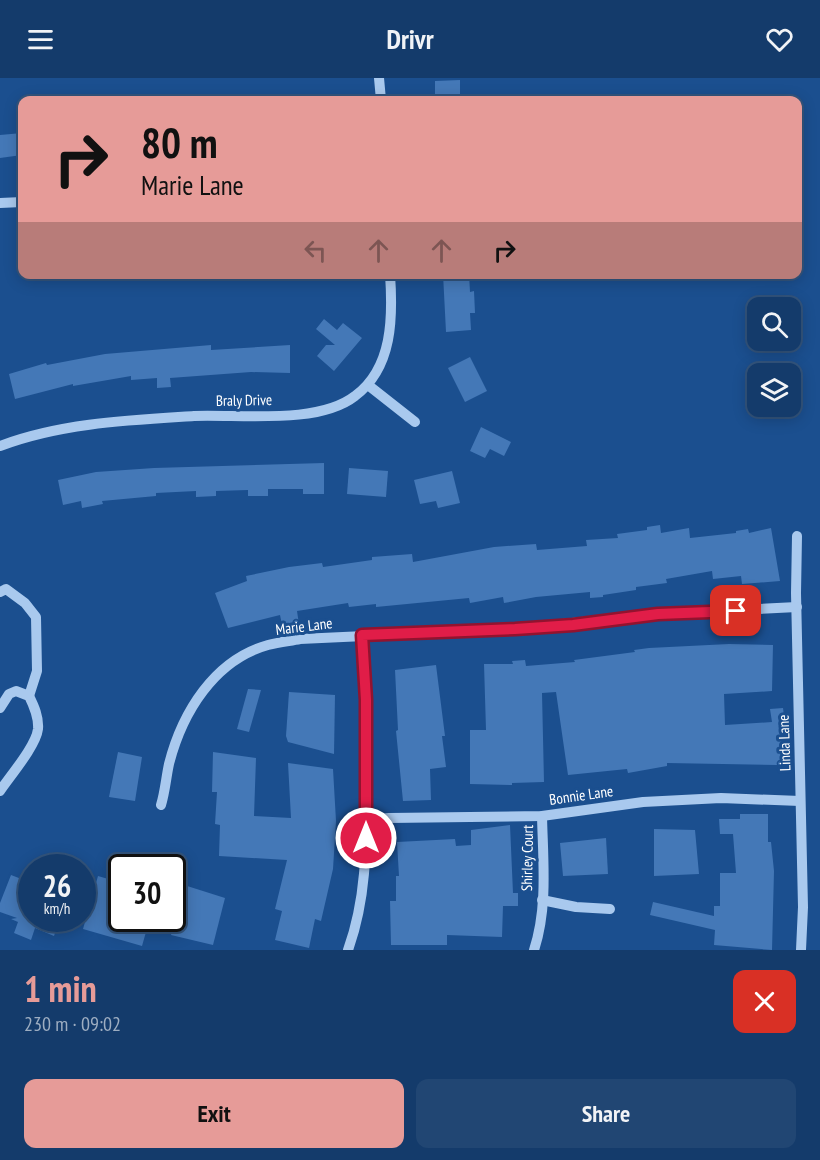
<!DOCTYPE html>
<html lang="en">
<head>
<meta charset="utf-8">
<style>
  :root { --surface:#143b6b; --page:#214673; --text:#f1f3f6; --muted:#9dadc1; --line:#33557e; --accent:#e69b98 }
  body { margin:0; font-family:"PT Sans Narrow",sans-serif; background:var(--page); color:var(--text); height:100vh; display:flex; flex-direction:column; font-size:22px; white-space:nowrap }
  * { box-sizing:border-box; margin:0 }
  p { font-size:20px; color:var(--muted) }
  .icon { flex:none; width:33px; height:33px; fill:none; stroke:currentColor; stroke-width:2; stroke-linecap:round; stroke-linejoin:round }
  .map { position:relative; height:872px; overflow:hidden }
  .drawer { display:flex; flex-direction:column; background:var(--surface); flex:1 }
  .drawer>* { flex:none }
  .hud { position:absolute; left:18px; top:18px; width:784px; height:183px; border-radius:12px; box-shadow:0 3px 15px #0003,0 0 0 2px var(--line); background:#e69b98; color:#111; overflow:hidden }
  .fabs { position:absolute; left:747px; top:219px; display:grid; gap:12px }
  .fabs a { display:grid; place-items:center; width:54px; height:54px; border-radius:12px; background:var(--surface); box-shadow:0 3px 15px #0003,0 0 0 2px var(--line); font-size:30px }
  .speed { position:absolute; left:18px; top:776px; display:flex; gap:12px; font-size:30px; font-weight:700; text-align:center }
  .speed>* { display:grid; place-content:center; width:78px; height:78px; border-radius:50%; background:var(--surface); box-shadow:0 3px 15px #0003,0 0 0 2px var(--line); line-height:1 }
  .speed small { font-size:15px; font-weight:400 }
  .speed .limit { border:3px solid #111; border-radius:9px; background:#fff; color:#111 }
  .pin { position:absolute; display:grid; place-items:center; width:51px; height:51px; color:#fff; margin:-26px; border-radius:12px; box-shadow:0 3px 9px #0006 }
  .me { position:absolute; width:66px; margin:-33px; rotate:0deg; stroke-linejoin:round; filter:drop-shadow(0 0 4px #0008) }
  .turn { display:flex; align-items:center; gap:21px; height:126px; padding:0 24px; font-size:27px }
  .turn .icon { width:78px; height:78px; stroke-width:2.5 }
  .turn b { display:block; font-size:42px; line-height:51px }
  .lanes { display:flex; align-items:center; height:57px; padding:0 24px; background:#0003; justify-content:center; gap:30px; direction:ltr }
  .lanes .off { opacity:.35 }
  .round { display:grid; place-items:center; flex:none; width:63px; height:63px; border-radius:12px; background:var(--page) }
  .headline { display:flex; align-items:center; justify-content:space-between; height:102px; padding:0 24px }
  h1 { font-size:36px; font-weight:700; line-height:45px; color:var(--accent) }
  .button { display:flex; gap:12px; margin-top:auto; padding:12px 24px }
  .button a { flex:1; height:69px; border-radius:12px; background:var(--accent); color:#111; font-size:24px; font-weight:700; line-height:69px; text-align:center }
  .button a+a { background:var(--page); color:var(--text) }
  header { display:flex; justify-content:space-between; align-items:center; height:78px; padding:0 24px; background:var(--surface); font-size:27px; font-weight:700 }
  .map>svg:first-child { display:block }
</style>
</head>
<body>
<header><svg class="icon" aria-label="menu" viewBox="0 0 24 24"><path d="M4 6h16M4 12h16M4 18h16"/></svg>Drivr<svg class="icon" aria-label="heart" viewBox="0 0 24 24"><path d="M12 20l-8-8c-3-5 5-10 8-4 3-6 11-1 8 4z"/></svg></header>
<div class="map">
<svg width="820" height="872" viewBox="0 0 820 872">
  <rect width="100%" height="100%" fill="#1b4f8f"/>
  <!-- building -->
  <g fill="#4478b7">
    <path d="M460,2V22H435V3Z"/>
    <path d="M22,55V77L0,80V57Z"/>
    <path d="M443,196H469L470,214L474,213L475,235H470L471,252L446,254Z"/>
    <path d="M324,241L337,252L343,245L362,260L334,293L317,278L326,267H335L316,251Z"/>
    <path d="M211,267V272L290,267V295L251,294L170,300L171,309L157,310V300L131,302V298L73,308V306L15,321L9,296L46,285L47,287L105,276Z"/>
    <path d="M470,279L487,313L465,324L448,290Z"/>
    <path d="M481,349L511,364L504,378L490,371L485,380L470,373Z"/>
    <path d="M324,385V416H303V411H268V418H248V412L216,413V418L196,419V413L156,415V418L102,423L103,426L82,430L81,423L63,427L58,402L96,394L154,390Z"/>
    <path d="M349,390L388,393L386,419L347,416Z"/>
    <path d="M452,393L460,425L438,430L436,423L420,426L414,402Z"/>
    <path d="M660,447L661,455L689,450L690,460L736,455V453L748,451L749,455L771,450L780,503L742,506L741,498L713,501L712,493L666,501L667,505L636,509V512L603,517V519L590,520V514L536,519L504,525L503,519L470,525L469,520L376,529V526L349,529L348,525L297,533L300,553L284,556L280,537L228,550L215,515L247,503L246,498L289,489L322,485L323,489L372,482V479L412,476L413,484L494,469L536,466L537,472L587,468L586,462L618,460L617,456L647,452V449Z"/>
    <path d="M729,566L773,567L772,613L724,616L725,647L772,644L770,631L783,630L790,685L777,687L667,685V688L628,695L627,691L568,697L556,614L542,615L544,704L512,705V707L470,706V652H486L484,586H513L512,583L525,582L526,588L575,584L574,582L635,574L634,572L649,570Z"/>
    <path d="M436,587L445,658H442L446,689L430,691L431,722L403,723L396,653L398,652L395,592Z"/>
    <path d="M248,611L261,612L249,654L237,651Z"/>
    <path d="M289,614L335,617L334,676L288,664L286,658Z"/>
    <path d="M118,674L142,679L135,723L109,719Z"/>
    <path d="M213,674L256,680L254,738L291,740L288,685L333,691L336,743L333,791L321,843L315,841L309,870L275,862L282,833L275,831L287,782L219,778L220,747L215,746L217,714H212Z"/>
    <path d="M740,736H768V764H771L774,793L772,872L714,867L715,852L650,837L653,824L714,838V828H720V795H736L733,756H720L719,741H740Z"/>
    <path d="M510,747L513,815H518V828H503L502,859L447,857V867H391L390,823H396V798H399L397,764L455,761L456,768L471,767V752Z"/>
    <path d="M654,751L695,752L699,796L654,798Z"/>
    <path d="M606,760L608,796L563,798L560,765Z"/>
    <path d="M11,797L32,805V840H60L54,858L35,850L31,862L14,855L18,844L11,841L17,840L0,834V825Z"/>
    <path d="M98,798L122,805V840H150L142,868L83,851Z"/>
    <path d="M184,807L225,820L213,867L171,857Z"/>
  </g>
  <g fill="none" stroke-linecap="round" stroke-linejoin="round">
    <!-- minor -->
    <g stroke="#a9c9ee" stroke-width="10">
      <path d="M379,0L381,22"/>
      <path d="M0,125L22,124"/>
      <path d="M368,307L415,344"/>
      <path d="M0,368C60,345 130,342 194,338C239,336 318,347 355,318C393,290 393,239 390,196"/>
      <path d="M797,458L796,515L803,829L801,872"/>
      <path d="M0,514L6,511L25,525L36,539L37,593L29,618"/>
      <path d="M0,630L9,616L16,613L29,618C34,628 39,639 38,651C36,668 10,698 0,713"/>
      <path d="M161,727C165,714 166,700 169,686C182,635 214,582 268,567C279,564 290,563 300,561L515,551L658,536L797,529"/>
      <path d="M366,742L389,740L542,738L643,724L721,720L800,723"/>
      <path d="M542,822L576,829L610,831"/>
      <path d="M348,872C368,816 366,763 366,704C366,655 365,606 362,557"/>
      <path d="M534,872C548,830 543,782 542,738"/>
    </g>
  </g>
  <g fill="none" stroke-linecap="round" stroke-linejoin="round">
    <!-- route casing -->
    <g stroke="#92132f" stroke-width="15">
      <path id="route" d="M366,760V622L362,557L515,551L573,547L658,536L736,533"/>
    </g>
    <!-- route -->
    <use href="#route" stroke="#e11d48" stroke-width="10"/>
  </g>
  <g text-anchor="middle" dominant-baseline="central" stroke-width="6" stroke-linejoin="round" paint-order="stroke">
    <!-- street labels -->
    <g font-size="15" fill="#fff" stroke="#1b4f8f">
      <text transform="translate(244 322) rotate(-1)">Braly Drive</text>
      <text transform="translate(304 548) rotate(-7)">Marie Lane</text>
      <text transform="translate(784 665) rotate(-92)">Linda Lane</text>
      <text transform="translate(581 717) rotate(-8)">Bonnie Lane</text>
      <text transform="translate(527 780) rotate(-89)">Shirley Court</text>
    </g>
  </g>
</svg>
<div class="fabs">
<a><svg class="icon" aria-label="search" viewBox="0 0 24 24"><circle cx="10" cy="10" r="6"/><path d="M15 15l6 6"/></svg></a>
<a><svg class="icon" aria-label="layers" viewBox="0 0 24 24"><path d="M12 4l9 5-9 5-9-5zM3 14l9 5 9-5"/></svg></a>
</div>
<div class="speed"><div>26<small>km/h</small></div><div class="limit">30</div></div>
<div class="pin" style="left:736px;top:533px;background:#d93025"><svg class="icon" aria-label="arrive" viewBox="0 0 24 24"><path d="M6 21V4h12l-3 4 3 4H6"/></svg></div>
<svg class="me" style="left:366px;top:760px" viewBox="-20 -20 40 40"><circle r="17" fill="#e11d48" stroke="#fff" stroke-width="3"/><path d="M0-11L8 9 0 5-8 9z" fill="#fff"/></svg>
<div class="hud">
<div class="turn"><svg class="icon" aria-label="right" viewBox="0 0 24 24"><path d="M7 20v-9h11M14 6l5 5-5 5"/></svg><div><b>80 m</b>Marie Lane</div></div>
<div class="lanes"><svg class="icon off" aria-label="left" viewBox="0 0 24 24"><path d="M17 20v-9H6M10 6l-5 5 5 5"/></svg><svg class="icon off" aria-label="ahead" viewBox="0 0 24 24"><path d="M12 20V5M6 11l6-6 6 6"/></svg><svg class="icon off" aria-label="ahead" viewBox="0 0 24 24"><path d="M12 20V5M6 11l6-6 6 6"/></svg><svg class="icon" aria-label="right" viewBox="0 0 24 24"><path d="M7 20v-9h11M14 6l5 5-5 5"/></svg></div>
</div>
</div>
<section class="drawer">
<div class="headline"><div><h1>1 min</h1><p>230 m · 09:02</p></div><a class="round" style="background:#d93025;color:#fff"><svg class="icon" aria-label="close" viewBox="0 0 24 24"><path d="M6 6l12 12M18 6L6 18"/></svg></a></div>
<div class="button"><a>Exit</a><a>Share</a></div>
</section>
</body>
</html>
